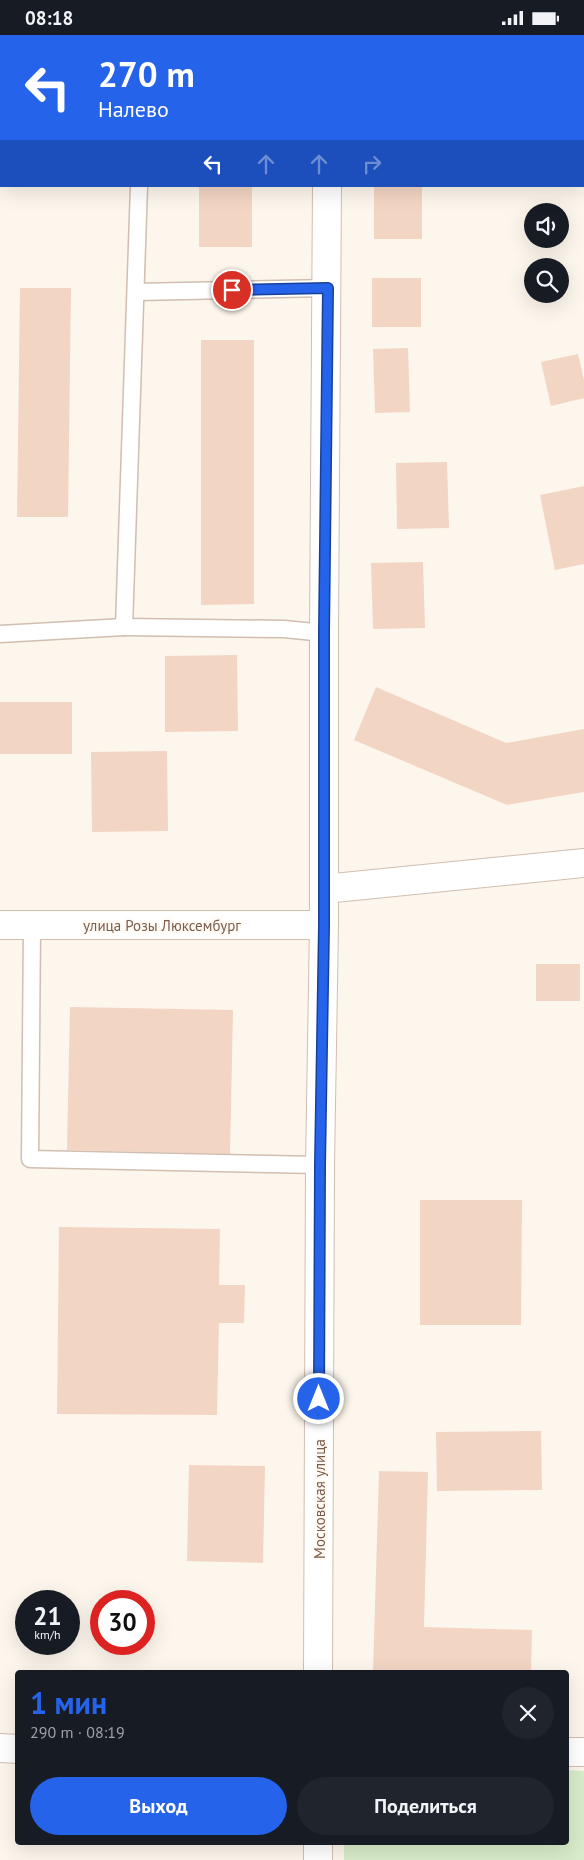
<!DOCTYPE html>
<html lang="ru">
<head>
<meta charset="utf-8">
<style>
  :root { --surface:#171b24; --page:#20242c; --text:#f1f3f6; --muted:#9ea1a6; --accent:#2563eb }
  body { margin:0; font-family:"PT Sans",sans-serif; background:var(--page); color:var(--text); height:100vh; display:flex; flex-direction:column; font-size:19px; white-space:nowrap }
  * { box-sizing:border-box; margin:0 }
  p { font-size:16px; color:var(--muted) }
  .icon { flex:none; width:28px; height:28px; fill:none; stroke:currentColor; stroke-width:2; stroke-linecap:round; stroke-linejoin:round }
  .map { position:relative; flex:1; overflow:hidden }
  .sheet { position:absolute; left:15px; top:1635px; width:554px; height:175px; display:flex; flex-direction:column; background:var(--surface); border-radius:5px; box-shadow:0 5px 20px #0002 }
  .sheet>* { flex:none }
  .hud { position:absolute; left:0px; top:0px; width:585px; height:152px; box-shadow:0 5px 20px #0002; background:#2563eb; color:#fff; overflow:hidden }
  .tools { position:absolute; left:524px; top:168px; display:grid; gap:10px }
  .tools a { display:grid; place-items:center; width:45px; height:45px; border-radius:50%; background:var(--surface); box-shadow:0 5px 20px #0002; font-size:25px }
  .speed { position:absolute; left:15px; top:1555px; display:flex; gap:10px; font-size:25px; font-weight:700; text-align:center }
  .speed>* { display:grid; place-content:center; width:65px; height:65px; border-radius:50%; background:var(--surface); box-shadow:0 5px 20px #0002; line-height:1 }
  .speed small { font-size:12px; font-weight:400 }
  .speed .limit { border:8px solid #d22; background:#fff; color:#111 }
  .pin { position:absolute; display:grid; place-items:center; width:42px; height:42px; color:#fff; margin:-21px; border:2px solid #fff; border-radius:50%; box-shadow:0 1px 5px #0007 }
  .me { position:absolute; width:55px; margin:-28px; rotate:0deg; stroke-linejoin:round; filter:drop-shadow(0 0 4px #0008) }
  .turn { display:flex; align-items:center; gap:18px; height:105px; padding:0 15px; font-size:22px }
  .turn .icon { width:65px; height:65px; stroke-width:2.5 }
  .turn b { display:block; font-size:35px; line-height:42px }
  .lanes { display:flex; align-items:center; height:48px; padding:0 15px; background:#0003; justify-content:center; gap:25px; direction:ltr }
  .lanes .off { opacity:.35 }
  .round { display:grid; place-items:center; flex:none; width:52px; height:52px; border-radius:26px; background:var(--page) }
  .overview { display:flex; align-items:center; justify-content:space-between; height:85px; padding:0 15px }
  h1 { font-size:30px; font-weight:700; line-height:38px; color:var(--accent) }
  .cta { display:flex; gap:10px; margin-top:auto; padding:10px 15px }
  .cta a { flex:1; height:58px; border-radius:30px; background:var(--accent); color:#fff; font-size:20px; font-weight:700; line-height:58px; text-align:center }
  .cta a+a { background:var(--page); color:var(--text) }
  .status { display:flex; justify-content:space-between; align-items:center; height:35px; padding:0 25px; background:var(--surface); direction:ltr }
  .status svg { height:14px; fill:currentColor }
  .map>svg:first-child { display:block }
</style>
</head>
<body>
<div class="status"><b>08:18</b><svg viewBox="0 0 49 12"><path d="M0 12V9h3v3zM5 12V6h3v6zM10 12V3h3v9zM15 12V0h3v12zM26 1h20v11H26zM47 4h2v5h-2z"/></svg></div>
<div class="map">
<svg width="584" height="1825" viewBox="0 0 584 1825">
  <rect width="100%" height="100%" fill="#fdf6ec"/>
  <!-- green -->
  <path fill="#d8ecc9" d="M566,1735L584,1736V1825H344V1808H566Z"/>
  <!-- building -->
  <g fill="#f3d5c3">
    <rect x="199" y="151" width="53" height="61"/>
    <rect x="374" y="151" width="48" height="53"/>
    <rect x="372" y="243" width="49" height="49"/>
    <path d="M20,253H71L68,482H17Z"/>
    <path d="M201,305H254V569L201,570Z"/>
    <path d="M408,313L410,377L375,378L373,314Z"/>
    <path d="M578,319L584,345V363L551,371L541,327Z"/>
    <path d="M447,427L449,493L397,494L396,428Z"/>
    <path d="M584,451V529L555,535L540,460Z"/>
    <path d="M423,527L425,593L373,594L371,528Z"/>
    <path d="M237,620L238,696L165,697V621Z"/>
    <path d="M376,652L506,708L584,694V757L507,770L354,705Z"/>
    <rect x="0" y="667" width="72" height="52"/>
    <path d="M167,716L168,796L92,797L91,717Z"/>
    <rect x="536" y="929" width="44" height="37"/>
    <path d="M70,972L233,975L230,1119L67,1115Z"/>
    <path d="M420,1165H522L521,1290H420Z"/>
    <path d="M59,1192L220,1194L219,1250H245L244,1288H219L217,1380L57,1379Z"/>
    <path d="M541,1396L542,1455L437,1456L436,1397Z"/>
    <path d="M189,1430L265,1431L263,1528L187,1526Z"/>
    <path d="M379,1436L428,1437L424,1592L532,1595L531,1638H373Z"/>
  </g>
  <g fill="none" stroke-linecap="round" stroke-linejoin="round">
    <!-- lane casing -->
    <g stroke="#d1beb0" stroke-width="19">
      <g id="lane">
        <path d="M146,1V0"/>
        <path d="M136,257L328,253"/>
        <path d="M124,592L284,594L324,598"/>
        <path d="M0,599L124,592L139,151"/>
        <path d="M32,891L30,1124L320,1130"/>
      </g>
    </g>
    <!-- street casing -->
    <g stroke="#d1beb0" stroke-width="30">
      <g id="street">
        <path d="M327,0V1"/>
        <path d="M324,854L584,828"/>
        <path d="M0,890H324"/>
        <path d="M318,1638L320,1130L324,890V598L327,151"/>
        <path d="M0,1713L18,1714"/>
        <path d="M566,1717H584"/>
        <path d="M318,1808V1825"/>
      </g>
    </g>
    <!-- lane -->
    <use href="#lane" stroke="#fff" stroke-width="16"/>
    <!-- street -->
    <use href="#street" stroke="#fff" stroke-width="28"/>
  </g>
  <g fill="none" stroke-linecap="round" stroke-linejoin="round">
    <!-- route casing -->
    <g stroke="#184099" stroke-width="12">
      <path id="route" d="M232,255L328,253L324,598V890L320,1130L319,1364"/>
    </g>
    <!-- route -->
    <use href="#route" stroke="#2563eb" stroke-width="9"/>
  </g>
  <g text-anchor="middle" dominant-baseline="central" stroke-width="4.5" stroke-linejoin="round" paint-order="stroke">
    <!-- street labels -->
    <g font-size="15" fill="#7a5c4d" stroke="#fffaf3">
      <text x="162" y="890">улица Розы Люксембург</text>
      <text transform="translate(319 1464) rotate(-90)">Московская улица</text>
    </g>
  </g>
</svg>
<div class="tools">
<a><svg class="icon" aria-label="sound" viewBox="0 0 24 24"><path d="M4 9h4l5-4v14l-5-4H4zM17 9q2 3 0 6"/></svg></a>
<a><svg class="icon" aria-label="search" viewBox="0 0 24 24"><circle cx="10" cy="10" r="6"/><path d="M15 15l6 6"/></svg></a>
</div>
<div class="speed"><div>21<small>km/h</small></div><div class="limit">30</div></div>
<div class="pin" style="left:232px;top:255px;background:#d93025"><svg class="icon" aria-label="arrive" viewBox="0 0 24 24"><path d="M6 21V4h12l-3 4 3 4H6"/></svg></div>
<svg class="me" style="left:319px;top:1364px" viewBox="-20 -20 40 40"><circle r="17" fill="#2563eb" stroke="#fff" stroke-width="3"/><path d="M0-11L8 9 0 5-8 9z" fill="#fff"/></svg>
<div class="hud">
<div class="turn"><svg class="icon" aria-label="left" viewBox="0 0 24 24"><path d="M17 20v-9H6M10 6l-5 5 5 5"/></svg><div><b>270 m</b>Налево</div></div>
<div class="lanes"><svg class="icon" aria-label="left" viewBox="0 0 24 24"><path d="M17 20v-9H6M10 6l-5 5 5 5"/></svg><svg class="icon off" aria-label="ahead" viewBox="0 0 24 24"><path d="M12 20V5M6 11l6-6 6 6"/></svg><svg class="icon off" aria-label="ahead" viewBox="0 0 24 24"><path d="M12 20V5M6 11l6-6 6 6"/></svg><svg class="icon off" aria-label="right" viewBox="0 0 24 24"><path d="M7 20v-9h11M14 6l5 5-5 5"/></svg></div>
</div>
<section class="sheet">
<div class="overview"><div><h1>1 мин</h1><p>290 m · 08:19</p></div><a class="round"><svg class="icon" aria-label="close" viewBox="0 0 24 24"><path d="M6 6l12 12M18 6L6 18"/></svg></a></div>
<div class="cta"><a>Выход</a><a>Поделиться</a></div>
</section>
</div>
</body>
</html>
